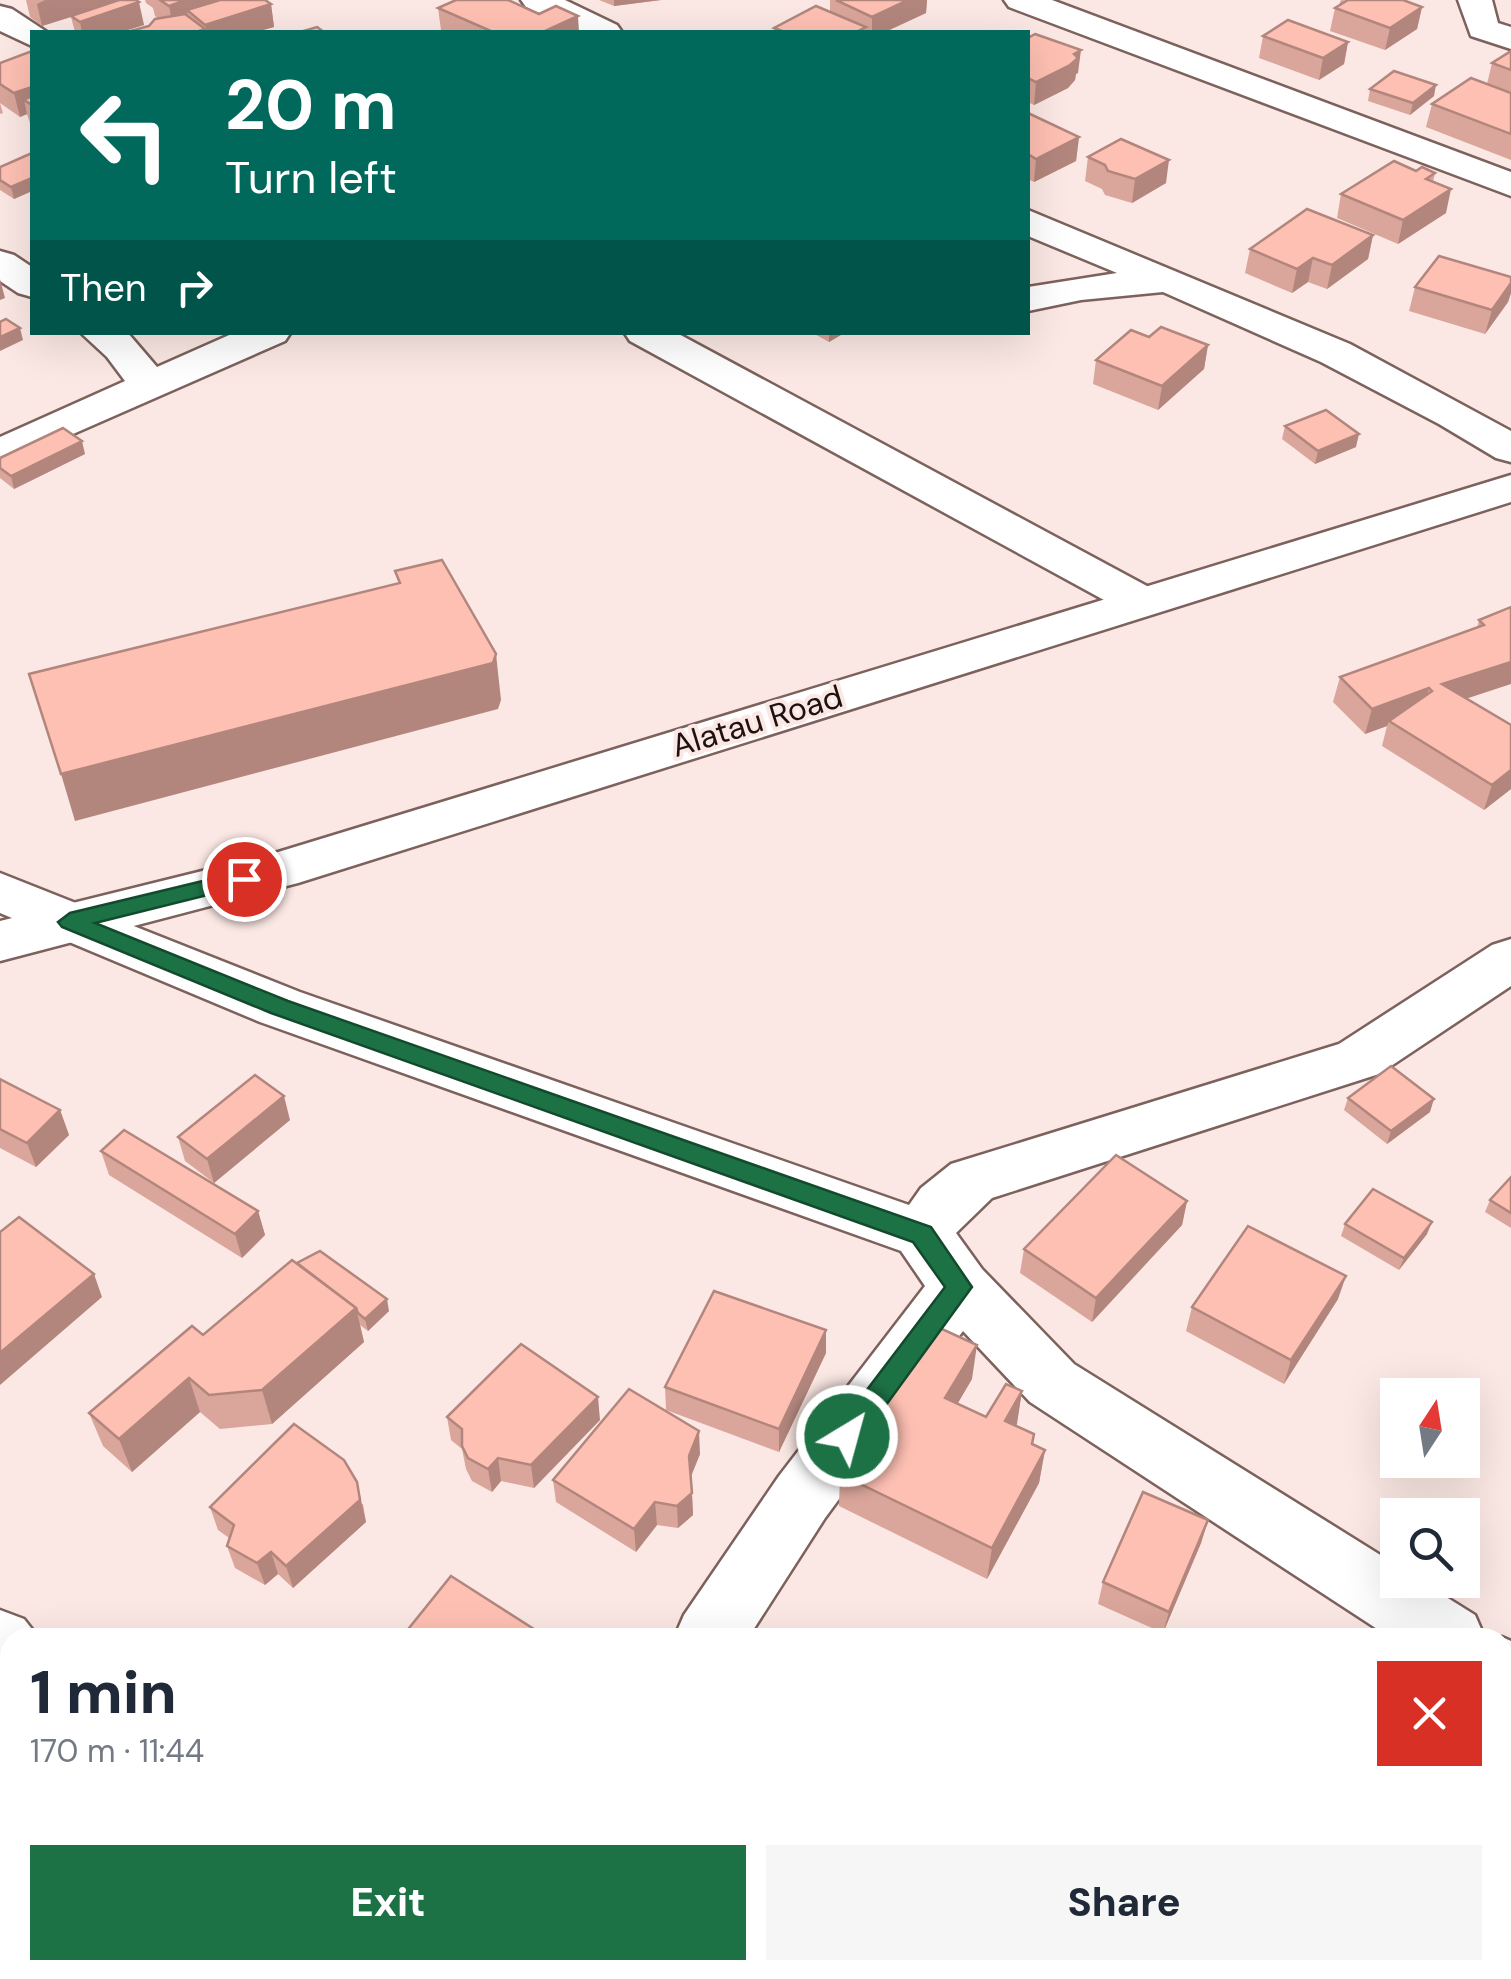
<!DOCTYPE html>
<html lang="en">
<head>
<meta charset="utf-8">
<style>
  :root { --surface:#fff; --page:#f6f6f7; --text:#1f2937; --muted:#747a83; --accent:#1d7245 }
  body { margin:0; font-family:"DM Sans",sans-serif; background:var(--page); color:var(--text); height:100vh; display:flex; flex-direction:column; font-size:38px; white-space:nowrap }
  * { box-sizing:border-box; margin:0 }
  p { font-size:32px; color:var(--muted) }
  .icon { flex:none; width:55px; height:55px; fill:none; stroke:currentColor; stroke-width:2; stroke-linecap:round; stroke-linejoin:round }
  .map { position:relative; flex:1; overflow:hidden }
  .side { position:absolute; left:0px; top:1628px; width:1512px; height:352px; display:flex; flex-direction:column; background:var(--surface); border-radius:30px 30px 0 0; box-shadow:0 10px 40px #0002 }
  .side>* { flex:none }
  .guide { position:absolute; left:30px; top:30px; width:1000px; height:305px; border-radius:0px; box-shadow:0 10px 40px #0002; background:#00695c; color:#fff; overflow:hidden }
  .needle { width:65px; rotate:12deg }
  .fabs { position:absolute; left:1380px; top:1378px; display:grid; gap:20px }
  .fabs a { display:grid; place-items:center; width:100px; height:100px; border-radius:0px; background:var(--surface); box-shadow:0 10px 40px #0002; font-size:50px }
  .pin { position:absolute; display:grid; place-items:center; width:85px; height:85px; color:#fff; margin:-42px; border:5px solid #fff; border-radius:50%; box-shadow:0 2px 10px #0007 }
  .me { position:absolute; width:110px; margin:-55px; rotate:37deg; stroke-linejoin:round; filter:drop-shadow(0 0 8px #0008) }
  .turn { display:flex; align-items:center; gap:35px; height:210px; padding:0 30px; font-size:45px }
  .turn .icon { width:130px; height:130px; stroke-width:2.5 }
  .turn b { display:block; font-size:70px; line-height:85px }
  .then { display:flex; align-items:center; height:95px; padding:0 30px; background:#0003; gap:20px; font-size:38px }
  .round { display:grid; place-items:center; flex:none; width:105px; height:105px; border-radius:0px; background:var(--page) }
  .head { display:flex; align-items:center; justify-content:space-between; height:170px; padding:0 30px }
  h1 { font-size:60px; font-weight:800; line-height:75px }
  .button { display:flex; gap:20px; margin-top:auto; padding:20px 30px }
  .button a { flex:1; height:115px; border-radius:0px; background:var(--accent); color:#fff; font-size:40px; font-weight:800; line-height:115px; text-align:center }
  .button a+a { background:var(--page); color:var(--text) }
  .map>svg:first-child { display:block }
</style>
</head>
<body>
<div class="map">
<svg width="1511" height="1979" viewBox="0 0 1511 1979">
  <rect width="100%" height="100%" fill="#fbe8e4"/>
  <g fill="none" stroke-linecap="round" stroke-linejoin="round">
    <!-- street casing -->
    <g stroke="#7c615c" stroke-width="5">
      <g id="street">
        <path d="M521,0H565L617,25L622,32H579L526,7Z"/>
        <path d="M1004,0H1052L1511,172V196L1009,7Z"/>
        <path d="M1458,0H1492L1498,23L1511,27V49L1471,36Z"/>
        <path d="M0,6L12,9L47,32H32V46L0,31Z"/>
        <path d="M1028,210L1350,344L1511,431V462L1496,458L1439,424L1321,362L1163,292L1081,300L1028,311V287L1117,273L1028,236Z"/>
        <path d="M0,251L14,255L32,267V297L18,293L0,281Z"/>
        <path d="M80,332H127L157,367L236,332H291L285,341L0,466V437L125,381L107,357Z"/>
        <path d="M624,332H675L1158,592L1165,602L1158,612L1142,617L1126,612L630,341Z"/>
        <path d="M0,873L300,992L909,1205L921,1188L951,1164L1339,1044L1492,945L1511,939V986L1379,1074L992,1198L956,1233L982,1269L1074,1364L1398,1566V1580H1419L1475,1615L1485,1638H1391L1030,1402L963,1331L825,1518L748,1638H674L684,1615L779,1476L925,1286L901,1251L260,1022L0,913Z"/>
        <path d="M0,1610L24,1619L39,1638H10V1682L0,1679Z"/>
        <path d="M1502,1637L1511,1641V1708L1502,1705Z"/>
        <path d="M361,1970H524L520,1979H365Z"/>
      </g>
    </g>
    <!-- secondary casing -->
    <g stroke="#7c615c" stroke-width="5">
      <path id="secondary" d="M1511,475V502L298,883L0,961V921L275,853Z"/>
    </g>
    <!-- street -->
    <use href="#street" fill="#fff" fill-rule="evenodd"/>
    <!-- secondary -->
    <use href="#secondary" fill="#fff" fill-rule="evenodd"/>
  </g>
  <!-- wall -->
  <g fill="#daa59a">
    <path d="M26,0H136L144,25L121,32H75L71,17L42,26L30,17Z"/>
    <path d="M145,0H265L271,4L274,27L256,32H127L149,26L158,18L155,16L153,8L146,3Z"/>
    <path d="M599,0H661L614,6Z"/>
    <path d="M830,0H927L926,13L885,32H774V28L830,12Z"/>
    <path d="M1341,0L1422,7L1417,29L1385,50L1330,31L1335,8L1339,5Z"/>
    <path d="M438,8L579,32H445L441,30Z"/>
    <path d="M1263,36L1348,42L1344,64L1319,80L1259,58Z"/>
    <path d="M1028,38L1078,73L1076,74L1075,80L1068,88L1034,105L1028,102Z"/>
    <path d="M32,51V125L30,123L27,114L20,117L0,103L3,113L0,114V63Z"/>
    <path d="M1511,51V160L1426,127L1432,104L1487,84L1492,63Z"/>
    <path d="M1370,89L1434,96L1410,115L1368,101Z"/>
    <path d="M1028,113L1079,137L1076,161L1034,182L1028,179Z"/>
    <path d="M32,153V191L14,199L0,190V167Z"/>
    <path d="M1088,157L1166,183L1132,203L1105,195L1102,189L1085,181Z"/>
    <path d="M1416,171L1435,173L1433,182L1446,213L1398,244L1337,218L1341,194Z"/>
    <path d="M1373,235L1368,259L1327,289L1308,282L1292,293L1245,273L1250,249Z"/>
    <path d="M1511,277V293L1508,302L1485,334L1409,311L1415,287Z"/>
    <path d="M811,332H846L829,342Z"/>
    <path d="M1149,337L1208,345L1204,369L1158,410L1093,384L1096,360Z"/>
    <path d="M1285,426L1356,447L1315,464L1282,439Z"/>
    <path d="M85,454L14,489L0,478V458Z"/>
    <path d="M1511,607L1467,698L1511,725V789L1484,810L1382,746L1387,726L1365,734L1333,702L1340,677L1477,628L1479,620Z"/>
    <path d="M0,1079L60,1110L69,1135L36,1167L0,1148Z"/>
    <path d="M1348,1098L1430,1112L1387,1144L1344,1110Z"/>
    <path d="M290,1120L214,1183L185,1161L178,1137Z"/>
    <path d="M101,1151L258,1211L265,1235L242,1258L109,1175Z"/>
    <path d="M1511,1177V1228L1485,1212L1490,1200Z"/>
    <path d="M1187,1201L1182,1225L1092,1322L1020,1273L1024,1249Z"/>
    <path d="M1345,1224L1427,1234L1399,1270L1341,1236Z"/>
    <path d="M297,1263L389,1311L368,1331L360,1325L364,1342L272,1424L220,1429L200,1412L132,1472L103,1446L89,1413L203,1335Z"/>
    <path d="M1338,1299L1284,1384L1186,1331L1192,1307Z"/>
    <path d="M826,1330V1353L779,1452L666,1410L665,1387Z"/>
    <path d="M972,1379L957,1404L986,1417L1022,1391L1016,1426L1032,1444L1045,1450L1039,1483L987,1579L839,1506L840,1474Z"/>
    <path d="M447,1417L600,1420L534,1488L501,1481L492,1492L472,1481L466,1469L462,1449L451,1440Z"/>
    <path d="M700,1454L691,1477L693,1515L678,1528L657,1525L636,1552L556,1502L553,1480Z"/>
    <path d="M363,1504L366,1522L293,1588L278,1574L265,1585L235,1568L227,1546L229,1538L218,1530L210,1507Z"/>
    <path d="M1208,1520L1201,1543L1163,1633L1098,1604L1103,1582Z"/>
    <path d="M666,1970H777L773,1979H681Z"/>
    <path d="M1437,1970H1502L1511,1979H1434Z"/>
  </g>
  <!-- shaded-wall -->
  <g fill="#b2867d">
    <path d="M45,0H125L42,26L37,4Z"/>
    <path d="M186,0H226L187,10L189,23L173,28L169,6Z"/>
    <path d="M614,0H661L614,6Z"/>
    <path d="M908,0H927L926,13L885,32H872V17Z"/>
    <path d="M139,2L144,25L121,32H82L80,22Z"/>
    <path d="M271,4L274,27L256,32H207L205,25Z"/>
    <path d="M1422,7L1417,29L1385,50L1390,28Z"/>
    <path d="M578,16L579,32H543Z"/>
    <path d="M1348,42L1344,64L1319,80L1323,58Z"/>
    <path d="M1081,50L1078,73L1076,74L1075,80L1068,88L1034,105L1036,82Z"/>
    <path d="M1436,85L1434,96L1410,115L1413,103Z"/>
    <path d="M32,87V105L24,100L27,114L20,117L14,93Z"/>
    <path d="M1079,137L1076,161L1034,182L1036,159Z"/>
    <path d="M1169,160L1166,183L1132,203L1135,179Z"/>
    <path d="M32,178V191L14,199L11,187Z"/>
    <path d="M1451,189L1446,213L1398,244L1403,220Z"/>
    <path d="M1373,235L1368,259L1327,289L1332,265Z"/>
    <path d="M1313,258L1308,282L1292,293L1297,269Z"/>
    <path d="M0,279L5,298L0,300Z"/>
    <path d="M1511,283V293L1508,302L1485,334L1492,310Z"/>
    <path d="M20,328L23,340L0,351V337Z"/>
    <path d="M829,332H846L829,342Z"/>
    <path d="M1208,345L1204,369L1158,410L1162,386Z"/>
    <path d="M1359,434L1356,447L1315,464L1318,451Z"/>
    <path d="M82,441L85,454L14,489L11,476Z"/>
    <path d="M496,654L501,700L498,709L75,821L61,774Z"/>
    <path d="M1511,662V684L1435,709L1442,684Z"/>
    <path d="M1429,688L1422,713L1389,721L1387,726L1365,734L1372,709Z"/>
    <path d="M1511,770V789L1484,810L1492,785Z"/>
    <path d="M284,1096L290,1120L214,1183L207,1159Z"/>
    <path d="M1434,1099L1430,1112L1387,1144L1391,1131Z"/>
    <path d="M60,1110L69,1135L36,1167L27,1143Z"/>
    <path d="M1187,1201L1182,1225L1092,1322L1096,1298Z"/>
    <path d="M258,1211L265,1235L242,1258L235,1234Z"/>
    <path d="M1432,1222L1427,1234L1399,1270L1404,1258Z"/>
    <path d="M94,1274L102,1297L0,1385V1353Z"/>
    <path d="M1346,1276L1338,1299L1284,1384L1291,1360Z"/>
    <path d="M387,1299L389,1311L368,1331L365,1319Z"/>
    <path d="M356,1308L364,1342L272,1424L262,1390Z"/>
    <path d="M826,1330V1353L779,1452V1429Z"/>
    <path d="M977,1345L972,1379L941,1432L945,1398Z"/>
    <path d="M189,1378L200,1412L132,1472L119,1439Z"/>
    <path d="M1022,1391L1017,1424L1000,1454L1005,1421Z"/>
    <path d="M598,1397L600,1420L534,1488L531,1465Z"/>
    <path d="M699,1431L700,1454L690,1478L689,1456Z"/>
    <path d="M1045,1450L1039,1483L987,1579L992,1548Z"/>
    <path d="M498,1458L501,1481L492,1492L488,1469Z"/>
    <path d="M357,1482L366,1522L293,1588L286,1566Z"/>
    <path d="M692,1493L693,1515L678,1528L677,1506Z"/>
    <path d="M655,1502L657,1525L636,1552L634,1529Z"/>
    <path d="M1208,1520L1201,1543L1163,1633L1169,1612Z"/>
    <path d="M271,1552L278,1574L265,1585L257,1563Z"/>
    <path d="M769,1970H777L773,1979H764Z"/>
  </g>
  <!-- building -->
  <g fill="#fec0b3" stroke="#b2867d" stroke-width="2.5">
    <path d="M119,0H136L139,2L80,22L71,16Z"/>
    <path d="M160,0H186L169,6Z"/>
    <path d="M220,0H265L271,4L205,25L187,10Z"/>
    <path d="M456,0H508L539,14L556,6L578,16L543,32H493L438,8Z"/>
    <path d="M836,0H908L872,17Z"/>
    <path d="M1348,0H1403L1422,7L1390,28L1335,8Z"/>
    <path d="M816,6L866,27L856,32H785L774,28Z"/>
    <path d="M185,14L205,29L196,32H127L149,26L155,19Z"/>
    <path d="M1288,20L1348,42L1323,58L1263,36Z"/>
    <path d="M317,27L324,32H300Z"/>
    <path d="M1035,34L1081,50L1074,54L1078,58L1070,65L1036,82L1028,78V38Z"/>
    <path d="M32,51V87L14,93L0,84V63Z"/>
    <path d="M1511,51V70L1492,63Z"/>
    <path d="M1394,71L1436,85L1413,103L1370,89Z"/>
    <path d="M1471,78L1511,93V134L1432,104Z"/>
    <path d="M32,96V105L24,100Z"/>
    <path d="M1028,113L1079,137L1036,159L1028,154Z"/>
    <path d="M1121,139L1169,160L1135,179L1108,171L1105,165L1088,157Z"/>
    <path d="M32,153V178L11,187L0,180V167Z"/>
    <path d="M1394,161L1416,171L1422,167L1435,173L1426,179L1451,189L1403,220L1341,194Z"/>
    <path d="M1307,209L1373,235L1332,265L1313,258L1297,269L1250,249Z"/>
    <path d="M1439,256L1511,277V283L1492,310L1415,287Z"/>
    <path d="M6,319L20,328L0,337V322Z"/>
    <path d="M1161,327L1208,345L1162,386L1096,360L1131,330L1149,337Z"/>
    <path d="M1326,410L1359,434L1318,451L1285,426Z"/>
    <path d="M63,428L82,441L11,476L0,468V458Z"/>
    <path d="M442,560L496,654L493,663L61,774L29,674L400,583L395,571Z"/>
    <path d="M1511,607V662L1442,684L1511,725V770L1492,785L1389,721L1432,691L1429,688L1372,709L1340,677L1484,625L1479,620Z"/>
    <path d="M1391,1066L1434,1099L1391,1131L1348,1098Z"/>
    <path d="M255,1075L284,1096L207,1159L178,1137Z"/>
    <path d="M0,1079L60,1110L27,1143L0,1129Z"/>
    <path d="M124,1130L258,1211L235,1234L101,1151Z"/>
    <path d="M1116,1155L1187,1201L1096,1298L1024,1249Z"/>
    <path d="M1511,1177V1213L1490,1200Z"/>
    <path d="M1373,1189L1432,1222L1404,1258L1345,1224Z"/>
    <path d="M19,1217L94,1274L0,1353V1232Z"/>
    <path d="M1248,1226L1346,1276L1291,1360L1192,1307Z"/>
    <path d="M320,1251L387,1299L365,1319L358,1313L356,1308L297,1263Z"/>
    <path d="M292,1260L356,1308L262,1390L209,1395L189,1378L119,1439L89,1413L192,1326L203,1335Z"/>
    <path d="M714,1291L826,1330L779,1429L665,1387Z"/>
    <path d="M931,1324L977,1345L945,1398L986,1417L1006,1384L1022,1391L1005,1421L1034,1434L1032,1444L1045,1450L992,1548L840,1474Z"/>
    <path d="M521,1344L598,1397L531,1465L498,1458L488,1469L468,1458L462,1446V1429L447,1417Z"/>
    <path d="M629,1389L699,1431L689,1456L692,1493L677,1506L655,1502L634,1529L553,1480Z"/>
    <path d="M294,1424L344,1460L357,1482L360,1500L286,1566L271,1552L257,1563L227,1546L234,1525L210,1507Z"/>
    <path d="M1143,1492L1208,1520L1169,1612L1103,1582Z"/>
    <path d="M451,1576L548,1638H401Z"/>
    <path d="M13,1970H28L36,1979H3Z"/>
    <path d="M60,1970H77L85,1979H51Z"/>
    <path d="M682,1970H769L764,1979H685Z"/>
    <path d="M1244,1970H1294L1314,1979H1241Z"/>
    <path d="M1443,1970H1502L1511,1973V1979H1440Z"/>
    <path d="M281,1971L289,1979H274Z"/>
  </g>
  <!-- route -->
  <path fill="#1d7245" stroke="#134a2d" stroke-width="2.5" d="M244,871L252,873L255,879L252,884L95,923L288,1001L931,1227L972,1287L857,1445L847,1448L838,1445L834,1436L838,1428L945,1287L913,1242L271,1013L62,927L58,922L70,913Z"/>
  <g text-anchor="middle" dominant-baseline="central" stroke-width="8" stroke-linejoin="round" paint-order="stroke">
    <!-- street labels -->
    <g font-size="32" fill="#1d1210" stroke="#fbe8e4">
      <text transform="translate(757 721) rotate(-17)">Alatau Road</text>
    </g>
  </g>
</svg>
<div class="fabs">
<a><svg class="needle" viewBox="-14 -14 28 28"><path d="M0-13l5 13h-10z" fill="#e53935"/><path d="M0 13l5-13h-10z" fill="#747a83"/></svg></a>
<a><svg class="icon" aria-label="search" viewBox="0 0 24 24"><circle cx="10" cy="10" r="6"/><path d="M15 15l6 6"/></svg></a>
</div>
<div class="pin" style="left:244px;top:879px;background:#d93025"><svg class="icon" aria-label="arrive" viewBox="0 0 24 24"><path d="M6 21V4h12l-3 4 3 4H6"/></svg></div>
<svg class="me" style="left:847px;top:1436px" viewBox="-20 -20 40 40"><circle r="17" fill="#1d7245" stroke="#fff" stroke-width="3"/><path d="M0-11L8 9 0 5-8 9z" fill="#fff"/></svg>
<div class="guide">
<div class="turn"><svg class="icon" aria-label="left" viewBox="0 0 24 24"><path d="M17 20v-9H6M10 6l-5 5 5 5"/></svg><div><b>20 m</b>Turn left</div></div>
<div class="then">Then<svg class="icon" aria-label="right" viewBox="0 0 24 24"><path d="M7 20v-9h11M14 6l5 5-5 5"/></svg></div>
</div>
<section class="side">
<div class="head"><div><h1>1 min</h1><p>170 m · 11:44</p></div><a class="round" style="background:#d93025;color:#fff"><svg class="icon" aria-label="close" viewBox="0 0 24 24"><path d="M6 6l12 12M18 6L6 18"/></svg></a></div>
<div class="button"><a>Exit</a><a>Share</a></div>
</section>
</div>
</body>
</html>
